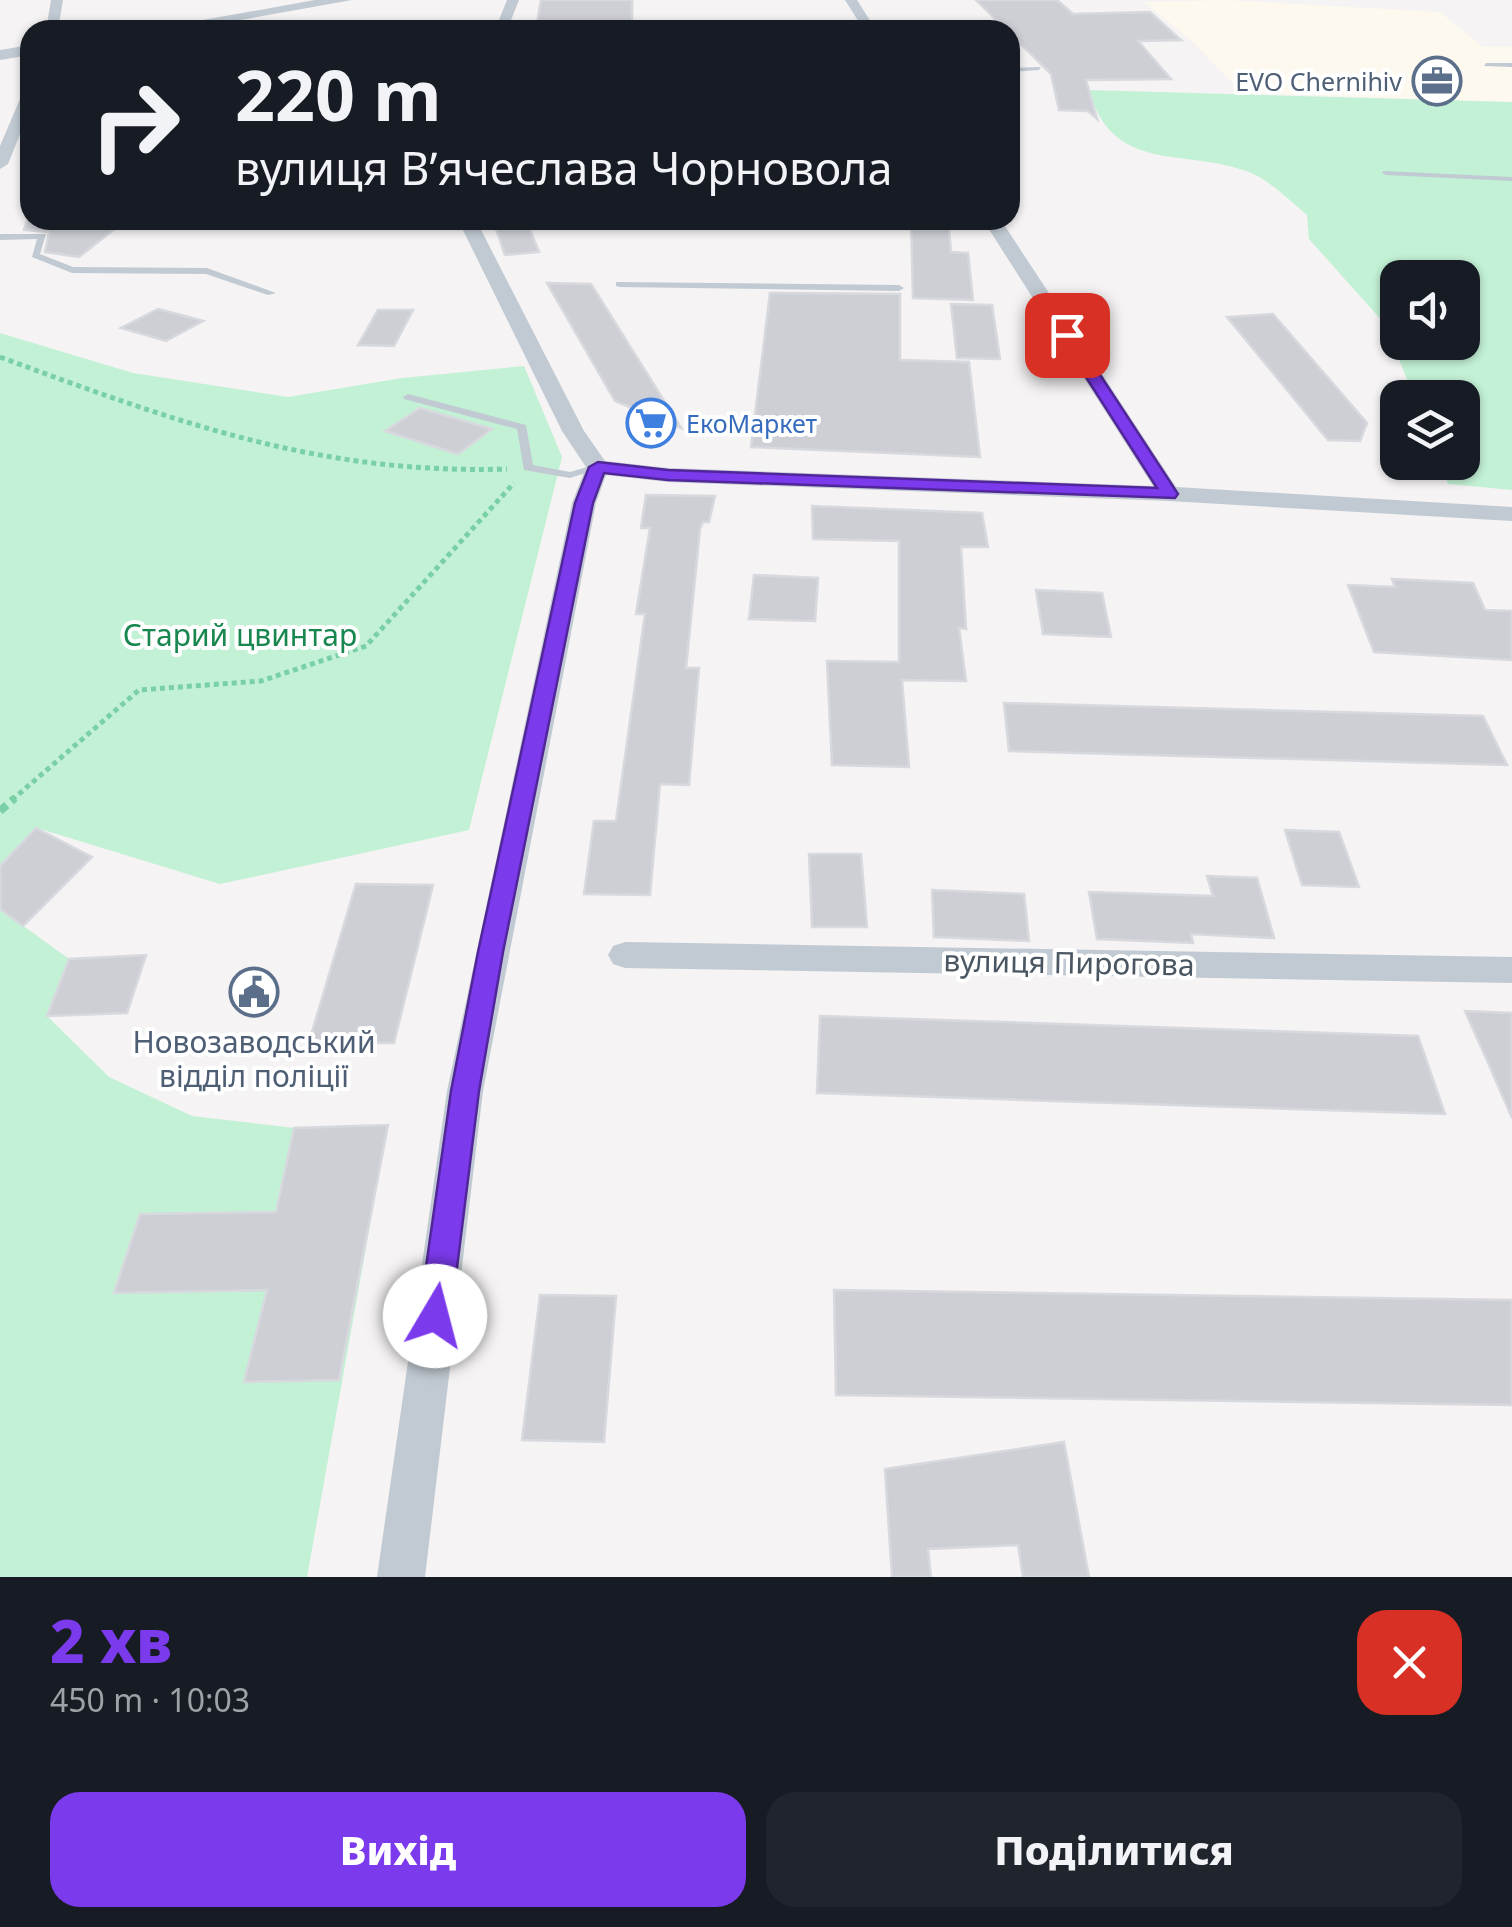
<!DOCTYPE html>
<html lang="uk">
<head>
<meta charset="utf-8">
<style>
  :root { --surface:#171b24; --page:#20242c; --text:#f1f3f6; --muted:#9ea1a6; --accent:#7c3aed }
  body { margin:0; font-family:"Noto Sans",sans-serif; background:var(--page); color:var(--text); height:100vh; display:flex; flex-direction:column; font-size:38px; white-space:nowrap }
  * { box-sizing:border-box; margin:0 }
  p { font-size:32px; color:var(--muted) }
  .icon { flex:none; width:55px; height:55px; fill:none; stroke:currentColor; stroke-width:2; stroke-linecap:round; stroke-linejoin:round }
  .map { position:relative; height:1577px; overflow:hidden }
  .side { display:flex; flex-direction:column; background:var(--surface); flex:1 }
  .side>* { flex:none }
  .hud { position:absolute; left:20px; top:20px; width:1000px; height:210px; border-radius:30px; box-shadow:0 2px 8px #0004; background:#171b24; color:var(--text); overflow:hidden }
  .buttons { position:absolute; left:1380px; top:260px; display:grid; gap:20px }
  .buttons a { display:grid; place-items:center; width:100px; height:100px; border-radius:20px; background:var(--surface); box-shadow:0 2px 8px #0004; font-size:50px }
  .pin { position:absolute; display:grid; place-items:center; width:85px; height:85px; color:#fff; margin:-42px; border-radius:20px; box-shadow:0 5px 15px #0006 }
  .me { position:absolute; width:110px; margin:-55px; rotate:8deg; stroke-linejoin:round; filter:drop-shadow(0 0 8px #0008) }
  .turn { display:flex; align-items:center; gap:35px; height:210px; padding:0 50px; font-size:45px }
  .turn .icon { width:130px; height:130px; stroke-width:2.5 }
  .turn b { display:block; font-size:70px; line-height:85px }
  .round { display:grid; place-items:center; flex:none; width:105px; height:105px; border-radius:30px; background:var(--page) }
  .headline { display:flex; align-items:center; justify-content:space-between; height:170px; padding:0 50px }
  h1 { font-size:60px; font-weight:800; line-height:75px; color:var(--accent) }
  .button { display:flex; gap:20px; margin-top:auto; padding:20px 50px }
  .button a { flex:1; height:115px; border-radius:30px; background:var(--accent); color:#fff; font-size:40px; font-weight:800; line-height:115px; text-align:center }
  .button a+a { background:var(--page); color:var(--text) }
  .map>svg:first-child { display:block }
</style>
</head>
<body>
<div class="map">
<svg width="1512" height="1577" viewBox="0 0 1512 1577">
  <rect width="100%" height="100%" fill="#f5f3f3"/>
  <!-- commercial -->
  <path fill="#fdf9ef" d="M1225,0L1440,12L1483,47H1512V102L1242,93L1193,42L1144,2Z"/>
  <!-- green -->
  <g fill="#c3f1d5" fill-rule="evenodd">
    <path d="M1089,90L1512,102V490L1448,484L1440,463L1462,462V398L1414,397L1385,324L1309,239L1307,215C1289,200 1267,177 1243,170C1182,149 1112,173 1089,90ZM1398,278H1462V342H1398Z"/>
    <path d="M0,333L133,373L288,397L402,378L524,366L562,457L469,830L220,884L37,828L0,866Z"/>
    <path d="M0,909L69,959L47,1016L109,1077L192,1116L294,1128L388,1125L307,1577H0Z"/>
  </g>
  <!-- building -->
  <g fill="#cdcfd5" stroke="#d7d9de" stroke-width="2.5">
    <path d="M541,0H632V30L536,29Z"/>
    <path d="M976,0H1057L1073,14L1150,12L1181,40L1138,41L1171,79L1086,80L1097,119L1088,111L1059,110L1051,74Z"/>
    <path d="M27,220H126L79,257L45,252L49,232L24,230Z"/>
    <path d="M493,220H526L539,252L505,255Z"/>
    <path d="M911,220H948L951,252L968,253L973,300L913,298Z"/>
    <path d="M547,283L591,284L681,428L615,401Z"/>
    <path d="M770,293L900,294V360L969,362L980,457L751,447Z"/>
    <path d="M951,304L992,305L1000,359L957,358Z"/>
    <path d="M158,309L203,321L166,341L121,328Z"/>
    <path d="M378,310H413L394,346L358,345Z"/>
    <path d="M1273,314L1367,423L1360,441L1328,440L1227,317Z"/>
    <path d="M420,408L492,429L458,454L385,431Z"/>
    <path d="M646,495L715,496L709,522H703L700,529L686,668H699L689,785L660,784L650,895L584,894L594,821H616L645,614H636L650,528H641Z"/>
    <path d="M812,506L982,513L988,547H961L966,629L959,628L966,681L902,680L909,767L832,765L827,661L899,662V541L813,539Z"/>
    <path d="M754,575L818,578L815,621L749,619Z"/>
    <path d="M1392,579L1473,583L1485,610L1512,611V660L1374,652L1348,585L1395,587Z"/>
    <path d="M1036,590L1102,593L1111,637L1043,634Z"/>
    <path d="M1004,703L1483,716L1507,765L1009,751Z"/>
    <path d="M36,828L92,857L23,926L0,909V866Z"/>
    <path d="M1285,830L1339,832L1359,887L1302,885Z"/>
    <path d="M809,854H861L867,927H812Z"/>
    <path d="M1207,876L1257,878L1274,938L1191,934L1193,943L1097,939L1089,892L1213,896Z"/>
    <path d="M356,884L433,885L394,1043L309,1042Z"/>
    <path d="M932,890L1024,894L1029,941L934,937Z"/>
    <path d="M146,955L127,1013L47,1016L69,959Z"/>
    <path d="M1465,1011L1512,1013V1118L1486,1058Z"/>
    <path d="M820,1016L1418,1036L1445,1114L817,1093Z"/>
    <path d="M388,1125L339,1380L244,1382L267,1290L114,1293L140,1214L276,1212L294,1128Z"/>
    <path d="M834,1290L1512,1300V1405L836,1395Z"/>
    <path d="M540,1295L616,1296L604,1442L522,1440Z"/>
    <path d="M1064,1442L1089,1577H1023L1018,1545L928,1549L931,1577H892L885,1469Z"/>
  </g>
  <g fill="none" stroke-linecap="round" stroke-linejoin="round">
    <!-- path-far1 -->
    <g stroke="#7ad0a6" stroke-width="5" stroke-dasharray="5 4" stroke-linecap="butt">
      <path d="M0,357C173,421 319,475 507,469"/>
      <path d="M12,800L139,690L261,681L366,646L514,483"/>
    </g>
    <!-- path -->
    <path stroke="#7ad0a6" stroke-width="8" stroke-dasharray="9 6" stroke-linecap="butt" d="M0,811L15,798"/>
    <!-- service -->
    <g fill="#c1cad2" fill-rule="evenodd">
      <path d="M1486,63H1512V67L1484,66Z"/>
      <path d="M1041,67L1039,70L1010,72V68Z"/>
      <path d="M1383,171L1512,177V181L1386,175L1382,173Z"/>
      <path d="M0,234H46L40,254L73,267L207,268L276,293L268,295L206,274L72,273L32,257L37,239L0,240Z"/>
      <path d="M616,282L899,285L904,288L899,291L619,287L616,286Z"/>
      <path d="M408,394L526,425L533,465L570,472L598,464L604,467L570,478L524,470L517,429L404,399L403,397Z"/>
    </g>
    <!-- minor -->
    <g fill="#c1cad2" fill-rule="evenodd">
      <path d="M51,0H63L58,30H46Z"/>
      <path d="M507,0H519L507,30H495Z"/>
      <path d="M845,0H857L876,30H864Z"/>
      <path d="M30,88V109L8,164L0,169V146L23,92Z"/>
      <path d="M458,220H476L584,431L605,461L668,468L1153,486L983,220H1001L1176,487L1512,507V521L1169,501L668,482L606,475L596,503L483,1091L425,1577H377L447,1091L572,503L586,467L562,431Z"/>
      <path d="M625,942L1512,957V983L625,968L613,964L608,955L613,946Z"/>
    </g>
    <!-- tertiary -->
    <g fill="#c1cad2" fill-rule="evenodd">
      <path d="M315,0H352L185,30H147Z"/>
      <path d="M30,45V55L0,60V50Z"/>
    </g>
  </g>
  <!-- route -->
  <path fill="#7c3aed" stroke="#51269a" stroke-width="2.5" d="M1067,331L1074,335L1178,494L1175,498L668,480L604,473L593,503L503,952L479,1091L451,1316L447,1326L435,1331L424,1326L419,1316L451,1091L478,952L575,503L589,467L598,462L668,470L1157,488L1059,335Z"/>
  <!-- icons -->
  <defs>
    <g id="office-ring" transform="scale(2.5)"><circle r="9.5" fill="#fff" stroke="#5c6f8a" stroke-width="1.5"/><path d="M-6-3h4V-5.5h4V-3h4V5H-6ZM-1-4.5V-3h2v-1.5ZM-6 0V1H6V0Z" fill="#5c6f8a"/></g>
    <g id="supermarket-ring" transform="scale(2.5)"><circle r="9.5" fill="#fff" stroke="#3f7fe0" stroke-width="1.5"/><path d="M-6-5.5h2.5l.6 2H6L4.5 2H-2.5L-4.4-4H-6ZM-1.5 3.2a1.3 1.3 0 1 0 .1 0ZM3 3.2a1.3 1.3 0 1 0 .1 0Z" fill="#3f7fe0"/></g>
    <g id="civic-ring" transform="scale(2.5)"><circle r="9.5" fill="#fff" stroke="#5c6f8a" stroke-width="1.5"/><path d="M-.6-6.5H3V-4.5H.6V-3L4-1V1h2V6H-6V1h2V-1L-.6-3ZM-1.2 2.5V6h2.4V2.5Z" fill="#5c6f8a"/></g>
  </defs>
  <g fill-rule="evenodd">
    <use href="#office-ring" x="1437" y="81"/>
    <use href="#supermarket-ring" x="651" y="423"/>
    <use href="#civic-ring" x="254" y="992"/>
  </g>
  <g text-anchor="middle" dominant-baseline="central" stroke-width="8" stroke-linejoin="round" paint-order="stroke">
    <!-- far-service labels -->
    <g font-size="25" fill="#4e5e75" stroke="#fff" text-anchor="end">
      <text x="1402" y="81">EVO Chernihiv</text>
    </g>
    <!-- far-shop labels -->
    <g font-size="25" fill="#366cbe" stroke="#fff" text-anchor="start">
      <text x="686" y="423">ЕкоМаркет</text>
    </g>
    <!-- park labels -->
    <g font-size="30" fill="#17864f" stroke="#fff">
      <text x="240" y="634">Старий цвинтар</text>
    </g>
    <!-- street labels -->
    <g font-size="30" fill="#4a5661" stroke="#fff">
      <text transform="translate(1069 962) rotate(1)">вулиця Пирогова</text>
    </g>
    <!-- service labels -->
    <g font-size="30" fill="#4e5e75" stroke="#fff">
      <text x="254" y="1041">Новозаводський<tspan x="254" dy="34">відділ поліції</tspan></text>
    </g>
  </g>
</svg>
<div class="buttons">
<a><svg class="icon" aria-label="sound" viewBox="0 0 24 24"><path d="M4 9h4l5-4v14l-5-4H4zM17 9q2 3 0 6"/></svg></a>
<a><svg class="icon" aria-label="layers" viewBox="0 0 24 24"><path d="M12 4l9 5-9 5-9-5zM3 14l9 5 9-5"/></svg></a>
</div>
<div class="pin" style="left:1067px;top:335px;background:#d93025"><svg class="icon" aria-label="arrive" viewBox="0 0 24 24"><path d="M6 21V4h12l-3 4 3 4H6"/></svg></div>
<svg class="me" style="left:435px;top:1316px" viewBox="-20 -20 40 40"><circle r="19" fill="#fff"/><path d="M0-13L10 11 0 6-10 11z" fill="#7c3aed"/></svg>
<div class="hud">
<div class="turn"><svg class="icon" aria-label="right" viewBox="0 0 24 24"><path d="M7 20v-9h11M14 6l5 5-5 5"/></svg><div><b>220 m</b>вулиця Вʼячеслава Чорновола</div></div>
</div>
</div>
<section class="side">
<div class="headline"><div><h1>2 хв</h1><p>450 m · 10:03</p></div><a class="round" style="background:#d93025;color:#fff"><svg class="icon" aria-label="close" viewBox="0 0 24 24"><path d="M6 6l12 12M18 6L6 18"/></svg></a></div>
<div class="button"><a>Вихід</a><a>Поділитися</a></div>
</section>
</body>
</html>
